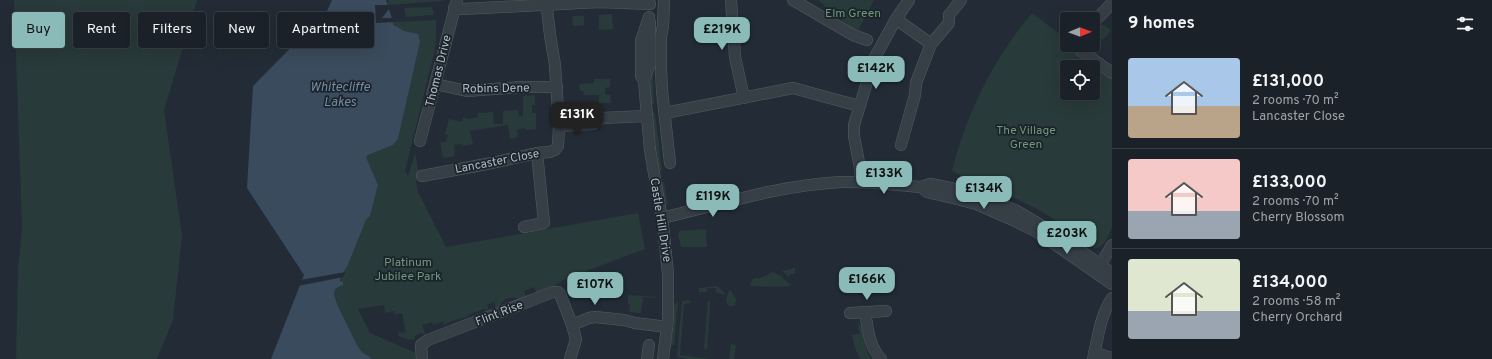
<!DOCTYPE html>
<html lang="en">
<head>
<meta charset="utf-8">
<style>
	:root { --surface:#1a2128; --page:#232930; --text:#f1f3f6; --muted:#9fa3a8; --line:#383e45; --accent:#8bbbb9 }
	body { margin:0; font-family:Overpass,sans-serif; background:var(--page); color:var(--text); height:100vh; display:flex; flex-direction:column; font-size:15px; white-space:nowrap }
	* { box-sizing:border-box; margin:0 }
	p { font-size:13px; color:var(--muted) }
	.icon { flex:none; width:22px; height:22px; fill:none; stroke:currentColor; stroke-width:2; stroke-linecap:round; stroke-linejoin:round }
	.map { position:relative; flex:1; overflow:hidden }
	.sheet { display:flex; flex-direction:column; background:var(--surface); width:380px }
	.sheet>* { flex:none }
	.guide { position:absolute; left:12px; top:12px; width:380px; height:36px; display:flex; gap:8px }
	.needle { width:26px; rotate:89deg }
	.controls { position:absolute; left:1060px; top:12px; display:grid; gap:8px }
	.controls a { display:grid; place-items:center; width:40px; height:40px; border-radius:4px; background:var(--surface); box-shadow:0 4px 16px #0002,0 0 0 1px var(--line); font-size:20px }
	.price { position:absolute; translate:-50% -34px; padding:0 9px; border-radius:8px; background:var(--accent); color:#111; font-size:13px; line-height:26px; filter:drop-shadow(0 1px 2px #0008) }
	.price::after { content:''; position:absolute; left:50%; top:24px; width:12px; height:9px; margin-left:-6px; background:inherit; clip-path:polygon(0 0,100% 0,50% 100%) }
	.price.active { background:#222; color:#fff }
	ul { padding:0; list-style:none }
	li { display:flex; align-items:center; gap:12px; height:100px; padding:0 16px }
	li+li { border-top:1px solid var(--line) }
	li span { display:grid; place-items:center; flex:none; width:112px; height:80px; border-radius:4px; color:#555 }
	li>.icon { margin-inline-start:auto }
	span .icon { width:48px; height:48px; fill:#fffc; stroke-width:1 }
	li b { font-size:17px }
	h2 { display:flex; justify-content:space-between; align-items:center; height:48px; padding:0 16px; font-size:17px }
	.pill { padding:0 14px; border-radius:4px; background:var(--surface); box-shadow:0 4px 16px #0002,0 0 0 1px var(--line); font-size:14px; line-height:36px }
	.pill.active { background:var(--accent); color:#111 }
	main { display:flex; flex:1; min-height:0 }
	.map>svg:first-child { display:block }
</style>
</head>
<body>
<main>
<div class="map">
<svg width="1112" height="359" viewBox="0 0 1112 359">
	<rect width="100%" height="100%" fill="#232c36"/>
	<!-- green -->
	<g fill="#283a39" fill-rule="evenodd">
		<polygon points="14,0 197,0 164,110 182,236 173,320 157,359 16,359 18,269 22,227"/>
		<polygon points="388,0 444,0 441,1 388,5"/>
		<polygon points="818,0 874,0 857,33"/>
		<polygon points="432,7 434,15 406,17 404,8"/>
		<path d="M 1032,13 L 1065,38 L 1067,45 L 1071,47 L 1073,51 L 1112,79 L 1112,228 C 1108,236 1104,249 1094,248 C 1071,231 1049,214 1023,202 C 1000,190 975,183 952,171 C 967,112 993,60 1032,13 ZM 1067,67 L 1093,67 L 1093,93 L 1067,93 Z"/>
		<polygon points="612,14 613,29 599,30 599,15"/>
		<polygon points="572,16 584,16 584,25 573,26"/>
		<path d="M 436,20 L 436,35 L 435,49 L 405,171 L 408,176 L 418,143 L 415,152 L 419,174 L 416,182 L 418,192 L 446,247 L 638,213 L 645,249 L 563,280 L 553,287 L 537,293 L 534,287 L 524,291 L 526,296 L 520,299 C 511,297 504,296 500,306 L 496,307 L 494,302 L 487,305 L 489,311 L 484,309 L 468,315 L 466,318 L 465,317 L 446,323 L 445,326 L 443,321 L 433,325 L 432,322 L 422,325 L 426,335 L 422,333 L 414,336 L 415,339 L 408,340 L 399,336 L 398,333 L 406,332 L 402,313 L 395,315 L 394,311 L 385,313 L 384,305 L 358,309 L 370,333 L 418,354 L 419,359 L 371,359 L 370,357 L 362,352 L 357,345 L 337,304 L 334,294 L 335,289 L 342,286 L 340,278 L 348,265 L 366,220 L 370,216 L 378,185 L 366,157 L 368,155 L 393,145 L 398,139 L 420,42 L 396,27 L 393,22 Z"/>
		<polygon points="1102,24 1111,30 1103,40 1094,33"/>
		<polygon points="653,67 654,104 650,104 649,79"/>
		<polygon points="594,79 610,79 610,87 605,88 606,95 610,95 611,103 599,103 599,95 584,95 583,91 580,91 579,84 594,83"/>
		<polygon points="535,95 535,105 532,105 532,113 536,113 536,129 525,130 525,128 517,130 518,137 510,139 508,125 470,131 473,144 463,146 462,144 454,145 455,156 443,158 440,142 446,142 448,135 445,134 449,119 462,122 463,117 468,119 478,117 478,113 493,112 494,124 503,124 503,111 518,110 519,116 523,116 523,96"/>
		<polygon points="651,112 655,113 662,170 658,173"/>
		<polygon points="659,181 664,182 668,206 663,200"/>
		<polygon points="706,229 707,247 681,247 678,235 679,231"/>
		<polygon points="795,268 795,274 791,274 789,277 782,271"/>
		<polygon points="773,272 783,277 782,278 792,285 783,287 750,286 753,279 757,278 758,279"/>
		<polygon points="717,286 725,293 724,295 716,292 716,288 707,288 706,292 699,292 699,288"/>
		<path d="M 729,291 L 731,291 L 736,299 L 735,306 L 729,306 C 724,301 727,296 729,291 Z"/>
		<polygon points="628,295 657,297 657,298 643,297 641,313 629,312 630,304 628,304"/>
		<polygon points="689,300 691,303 684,304 680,355 710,359 689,359 677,357 682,301"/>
		<polygon points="678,301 674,345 670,345 673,307"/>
		<polygon points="708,301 710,301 710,307 707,349 704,349"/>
		<path d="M 858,322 C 864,327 864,349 871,359 L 860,359 L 855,348 L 852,335 L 860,334 L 858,327 L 859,324 L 858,324 Z"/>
		<polygon points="731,344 736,345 734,359 729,359"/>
	</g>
	<!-- water -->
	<polygon fill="#3a4b5d" points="332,0 386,0 394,25 404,31 418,34 420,42 398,139 393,145 368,155 366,157 378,185 370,216 366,220 348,265 340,278 340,281 343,282 343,285 335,289 334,294 337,304 357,345 362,352 370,357 371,359 271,359 304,275 247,188 253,86 327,11"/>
	<!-- pier -->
	<g fill="#232c36">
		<polygon points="375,5 389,5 391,9 389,9 382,18 393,18 395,22 376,23"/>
		<polygon points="346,272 343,277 298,286 300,280"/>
	</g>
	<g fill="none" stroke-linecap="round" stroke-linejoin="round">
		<!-- minor casing -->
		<g stroke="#545c64" stroke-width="12">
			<g id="minor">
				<polyline points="546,0 550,35 555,65 559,126"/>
				<polyline points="664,0 663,26 661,36 661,69 662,91 670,163"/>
				<polyline points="731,0 735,57 744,98"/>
				<polyline points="793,0 853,35 867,40"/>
				<polyline points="454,8 463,9 599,2 650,4"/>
				<polyline points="649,17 641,41 641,76 644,81 650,150 663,225 668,274 668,319 663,359"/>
				<polyline points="896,19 931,44"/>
				<polyline points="1093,23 1112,3"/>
				<polyline points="1079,45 1080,50 1112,73"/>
				<polyline points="644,80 650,64 650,22"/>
				<polyline points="435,84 467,91 520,87 557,87"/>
				<polyline points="665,113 793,88 859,106"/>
				<polyline points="420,141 457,0"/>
				<polyline points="901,145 915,95 916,83 931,44 949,23 949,15 961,0"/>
				<polyline points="422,176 492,163 537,153 550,152 555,150 558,146 559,126 593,124 602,118 646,116"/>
				<polyline points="861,182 860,168 854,136 854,125 874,59 896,19 909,0"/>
				<polyline points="921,187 927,192 957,199 976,204 1013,220 1037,232 1112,284"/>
				<path d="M 662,218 C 721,204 781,185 841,182 C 868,181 895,185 921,187 L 930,184 L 951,188 L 981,197 L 1015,210 L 1061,237 L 1112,273"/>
				<polyline points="524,227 544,223 537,153"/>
				<polyline points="1097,270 1112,245"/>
				<path d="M 865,312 C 868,329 869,347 881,359"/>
				<polyline points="850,313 886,311"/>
				<polyline points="1094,353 1112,358"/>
				<polyline points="422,359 421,345 428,340 553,292 558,292 560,294 572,325"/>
				<polyline points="570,359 576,339 572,325 589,318 595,317 624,320 635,323 667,327"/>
				<polyline points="647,359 649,345"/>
				<path d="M 1093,359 C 1098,338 1100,316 1112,298"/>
			</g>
		</g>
		<!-- minor -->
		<use href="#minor" stroke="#363e46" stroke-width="11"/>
	</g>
	<g text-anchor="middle" stroke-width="3.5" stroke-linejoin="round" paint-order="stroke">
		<!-- park labels -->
		<g font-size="12" fill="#729679" stroke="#1b232b">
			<text x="853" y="17">Elm Green</text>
			<text x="1026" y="134">The Village<tspan x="1026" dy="14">Green</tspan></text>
			<text x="408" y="266">Platinum<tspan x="408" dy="14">Jubilee Park</tspan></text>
		</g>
		<!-- street labels -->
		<g font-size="12" fill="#b1b9c3" stroke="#1b232b">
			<text transform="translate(438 71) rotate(-76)" y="4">Thomas Drive</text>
			<text transform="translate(496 88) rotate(-1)" y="4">Robins Dene</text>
			<text transform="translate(497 161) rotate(-11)" y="4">Lancaster Close</text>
			<text transform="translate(661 220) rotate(81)" y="4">Castle Hill Drive</text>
			<text transform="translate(499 313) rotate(-21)" y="4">Flint Rise</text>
		</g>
		<!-- water labels -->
		<g font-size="13" font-style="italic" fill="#748ba3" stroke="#1b232b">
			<text x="340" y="91">Whitecliffe<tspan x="340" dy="15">Lakes</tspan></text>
		</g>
	</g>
</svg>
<div class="controls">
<a><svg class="needle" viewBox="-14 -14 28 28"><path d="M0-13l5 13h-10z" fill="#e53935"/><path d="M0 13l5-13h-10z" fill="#9fa3a8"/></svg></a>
<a><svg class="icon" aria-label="locate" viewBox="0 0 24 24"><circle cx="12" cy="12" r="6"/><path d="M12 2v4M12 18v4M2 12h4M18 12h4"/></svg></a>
</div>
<b class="price" style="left:722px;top:51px">£219K</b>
<b class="price" style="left:876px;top:90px">£142K</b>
<b class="price active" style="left:577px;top:136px">£131K</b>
<b class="price" style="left:884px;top:195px">£133K</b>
<b class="price" style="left:984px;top:210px">£134K</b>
<b class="price" style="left:713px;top:218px">£119K</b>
<b class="price" style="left:1067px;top:255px">£203K</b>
<b class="price" style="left:867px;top:301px">£166K</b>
<b class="price" style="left:595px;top:306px">£107K</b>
<div class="guide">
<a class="pill active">Buy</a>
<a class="pill">Rent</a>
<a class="pill">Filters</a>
<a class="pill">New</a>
<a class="pill">Apartment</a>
</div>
</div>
<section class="sheet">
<h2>9 homes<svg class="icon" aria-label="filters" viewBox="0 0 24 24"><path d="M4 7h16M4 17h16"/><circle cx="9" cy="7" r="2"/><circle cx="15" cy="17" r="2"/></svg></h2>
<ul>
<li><span style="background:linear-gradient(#a9c7e8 60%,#b9a48a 0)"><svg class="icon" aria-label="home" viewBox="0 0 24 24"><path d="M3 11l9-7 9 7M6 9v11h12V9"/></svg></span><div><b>£131,000</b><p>2 rooms · 70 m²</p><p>Lancaster Close</p></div></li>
<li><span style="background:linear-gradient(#f6c9c9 65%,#9aa5b1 0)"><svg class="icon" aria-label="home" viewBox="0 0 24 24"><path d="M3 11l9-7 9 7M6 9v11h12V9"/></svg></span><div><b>£133,000</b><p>2 rooms · 70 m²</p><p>Cherry Blossom</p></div></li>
<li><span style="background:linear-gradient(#dfe7d0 65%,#9aa5b1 0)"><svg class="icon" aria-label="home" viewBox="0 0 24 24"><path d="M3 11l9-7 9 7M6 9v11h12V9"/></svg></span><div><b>£134,000</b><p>2 rooms · 58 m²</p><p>Cherry Orchard</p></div></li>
</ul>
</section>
</main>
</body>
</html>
